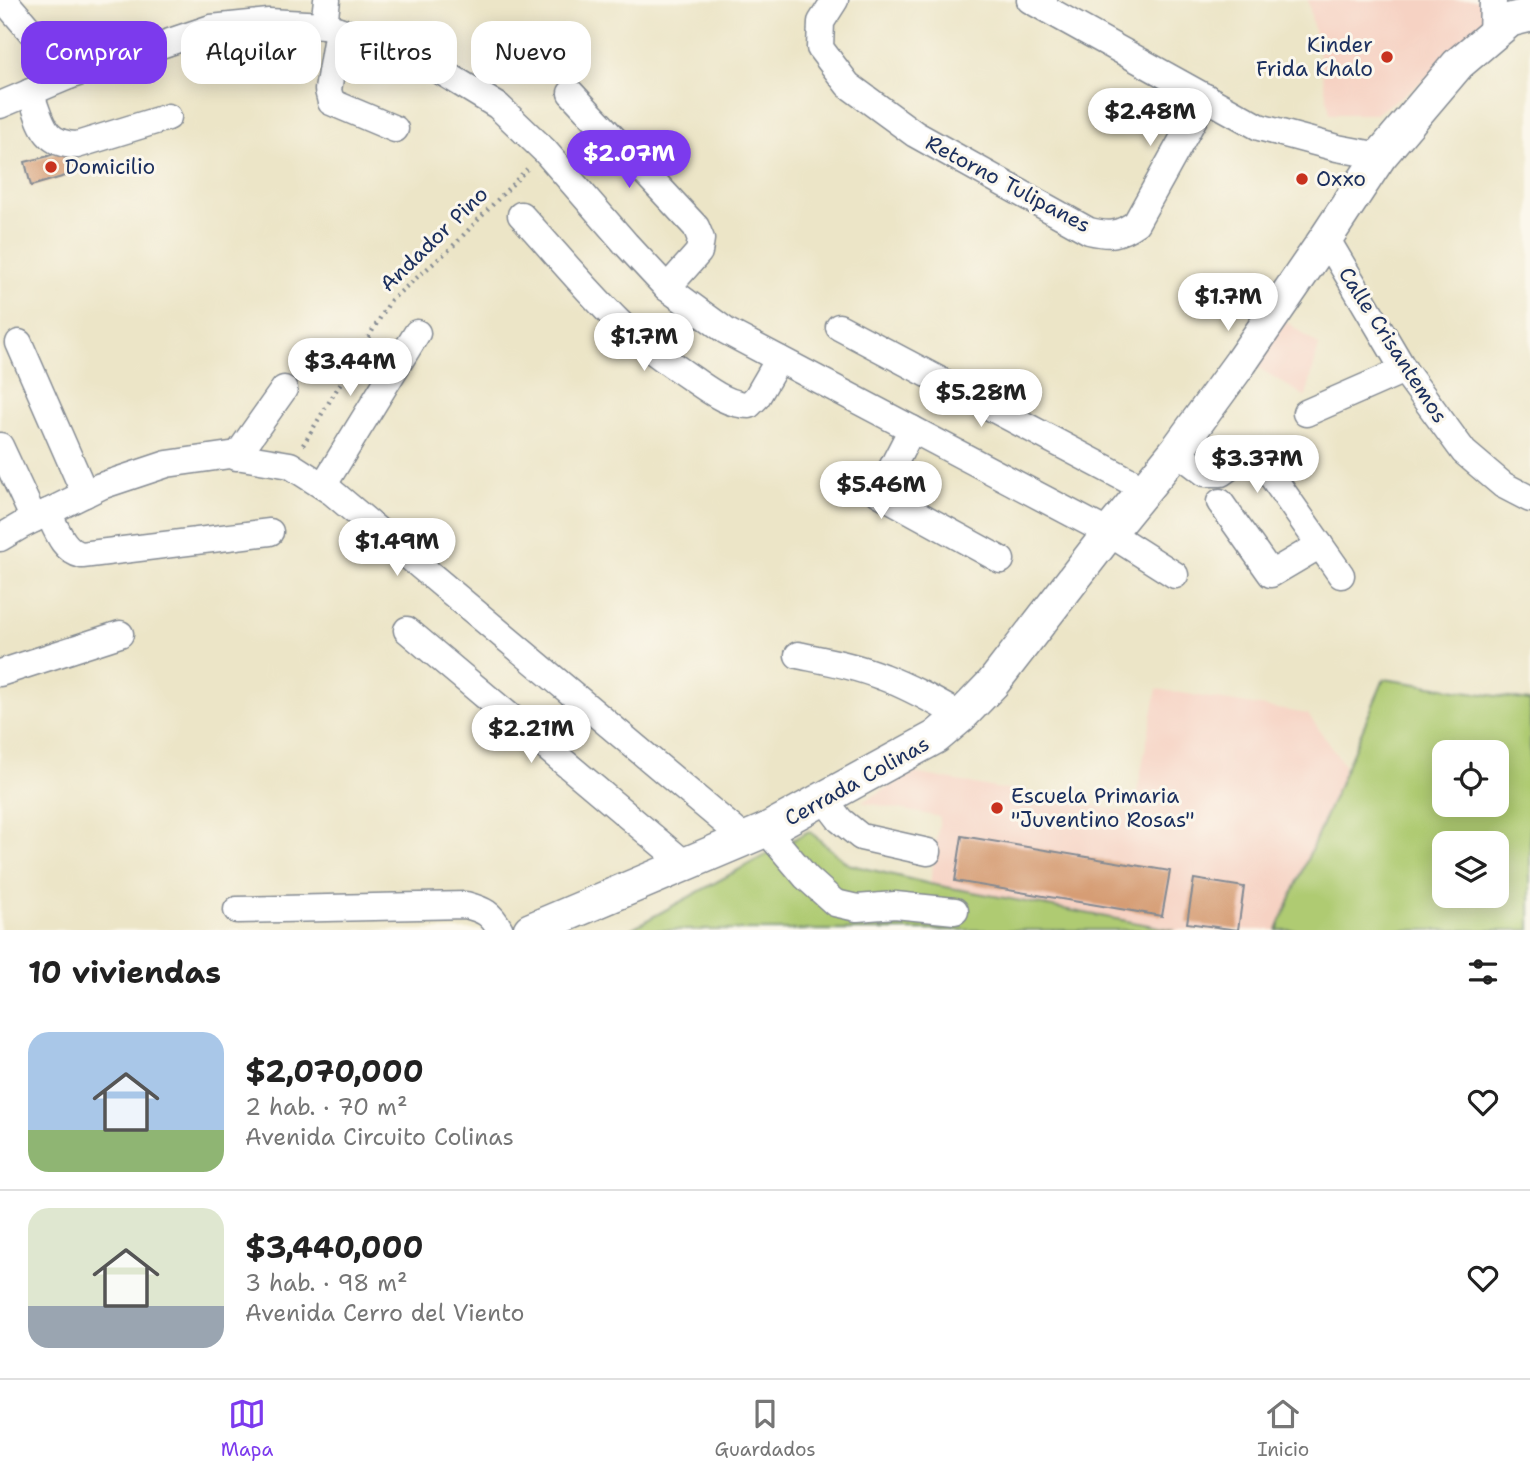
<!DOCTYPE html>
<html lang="es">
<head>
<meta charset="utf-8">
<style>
	:root { --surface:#fff; --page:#f2f2f2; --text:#222; --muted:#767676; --line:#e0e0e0; --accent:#7c3aed }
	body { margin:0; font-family:"Shantell Sans",sans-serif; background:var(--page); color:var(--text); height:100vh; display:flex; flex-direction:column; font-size:26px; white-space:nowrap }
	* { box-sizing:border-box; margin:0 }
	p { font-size:23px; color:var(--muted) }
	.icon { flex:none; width:38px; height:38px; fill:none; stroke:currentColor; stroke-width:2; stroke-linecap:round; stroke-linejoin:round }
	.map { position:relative; height:930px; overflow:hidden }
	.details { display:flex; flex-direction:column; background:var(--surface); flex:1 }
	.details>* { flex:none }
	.guide { position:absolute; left:21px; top:21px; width:700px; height:63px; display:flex; gap:14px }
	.buttons { position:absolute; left:1432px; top:740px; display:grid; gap:14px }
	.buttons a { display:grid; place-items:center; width:77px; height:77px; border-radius:14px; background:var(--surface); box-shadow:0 4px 18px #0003; font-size:35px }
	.price { position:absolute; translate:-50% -60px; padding:0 16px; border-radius:24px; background:#fff; color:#222; font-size:23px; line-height:46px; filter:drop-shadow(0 2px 4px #0008) }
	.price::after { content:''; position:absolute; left:50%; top:42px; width:21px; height:16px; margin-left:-10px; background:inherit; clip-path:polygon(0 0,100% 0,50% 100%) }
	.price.current { background:var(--accent); color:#fff }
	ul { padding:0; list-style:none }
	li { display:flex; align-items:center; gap:21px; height:175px; padding:0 28px }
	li+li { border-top:2px solid var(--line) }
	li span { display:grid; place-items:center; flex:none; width:196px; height:140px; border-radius:21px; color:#555 }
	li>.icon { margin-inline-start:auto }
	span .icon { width:84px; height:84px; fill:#fffc; stroke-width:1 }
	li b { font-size:30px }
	h2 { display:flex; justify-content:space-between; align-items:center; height:84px; padding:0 28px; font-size:30px }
	.chip { padding:0 24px; border-radius:21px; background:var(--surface); box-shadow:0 4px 18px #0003; font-size:24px; line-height:63px }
	.chip.current { background:var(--accent); color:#fff }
	.menu { display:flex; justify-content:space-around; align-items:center; height:98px; border-top:2px solid var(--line); background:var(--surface); font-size:19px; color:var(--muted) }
	.menu a { display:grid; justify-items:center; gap:4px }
	.menu .current { color:var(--accent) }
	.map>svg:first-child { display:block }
</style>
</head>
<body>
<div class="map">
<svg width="1530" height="930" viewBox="0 0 1530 930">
	<rect width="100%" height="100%" fill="#fbf7ec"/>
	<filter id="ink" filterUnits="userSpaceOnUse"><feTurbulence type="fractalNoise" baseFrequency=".0143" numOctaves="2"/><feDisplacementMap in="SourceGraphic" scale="14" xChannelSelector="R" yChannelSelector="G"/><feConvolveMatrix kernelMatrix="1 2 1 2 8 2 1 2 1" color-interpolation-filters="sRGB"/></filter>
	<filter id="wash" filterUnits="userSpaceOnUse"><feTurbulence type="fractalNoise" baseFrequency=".00686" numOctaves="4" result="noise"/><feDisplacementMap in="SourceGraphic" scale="28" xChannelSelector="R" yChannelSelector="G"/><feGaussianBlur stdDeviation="1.57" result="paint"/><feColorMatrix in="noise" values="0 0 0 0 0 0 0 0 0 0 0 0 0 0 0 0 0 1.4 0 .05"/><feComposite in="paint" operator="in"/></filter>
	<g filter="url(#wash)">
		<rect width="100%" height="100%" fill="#ece5c7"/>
		<!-- built -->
		<g fill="#f6d2c3">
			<polygon points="1308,0 1481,0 1489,30 1420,83 1376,114 1330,114"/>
			<polygon points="1286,321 1319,346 1306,397 1252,364"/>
			<polygon points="1157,689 1308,714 1344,765 1343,774 1277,930 1175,930 930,884 940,817 862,802 914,773 1133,813"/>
		</g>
		<!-- green -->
		<g fill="#afcb72" stroke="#657d68" stroke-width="2" fill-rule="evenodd">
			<path d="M 1384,679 L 1530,701 L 1530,930 L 1277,930 ZM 1444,752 L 1496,752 L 1496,805 L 1444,805 ZM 1444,844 L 1496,844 L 1496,896 L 1444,896 Z"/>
			<polygon points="809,831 848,864 930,884 1175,930 629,930"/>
		</g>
		<g id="blocks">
			<!-- building -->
			<g fill="#d69d74">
				<polygon points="68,149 79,172 31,186 25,162 45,157"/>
				<polygon points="962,836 1170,871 1162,916 955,881"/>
				<polygon points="1194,879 1244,887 1238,930 1187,923"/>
			</g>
		</g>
	</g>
	<g filter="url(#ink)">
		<use href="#blocks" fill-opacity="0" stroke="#848a92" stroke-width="2"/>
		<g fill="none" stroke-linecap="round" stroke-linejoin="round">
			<!-- minor casing -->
			<g stroke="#848a92" stroke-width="29">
				<g id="minor">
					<polyline points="4,0 69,76"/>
					<path d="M 835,0 L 821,22 L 820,48 L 848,85 L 915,134 L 1089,231 C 1110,236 1119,235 1136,223 L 1206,97"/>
					<polyline points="1030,0 1259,127 1337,148 1380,156"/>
					<polyline points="324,25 327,0"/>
					<polyline points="338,30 328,90 331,102 395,129"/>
					<polyline points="1492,36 1493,0"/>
					<path d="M 30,92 C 41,120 42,145 77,145 L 168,117"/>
					<polyline points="571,93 696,227 701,239 699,252 667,288"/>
					<polyline points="0,105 69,76 211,28 269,22 324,25 375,42 434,67 498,106 545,151 626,244 667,288 726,331 1109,533 1175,575"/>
					<path d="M 521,215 C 556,253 589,294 627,330 C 647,348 669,363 691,378 C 709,390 727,405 749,405 L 757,397 L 779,359"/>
					<polyline points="1326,238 1404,370 1464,452 1503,485 1530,499"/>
					<polyline points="839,327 1145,489"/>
					<polyline points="19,343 85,494"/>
					<polyline points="1306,413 1404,370"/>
					<polyline points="912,429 879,493 1001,560"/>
					<polyline points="0,446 34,519"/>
					<polyline points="1176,451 1205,473 1221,473 1241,459 1257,455 1341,575"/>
					<polyline points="236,457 284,389"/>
					<polyline points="323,486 417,333"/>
					<polyline points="1220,502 1271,574 1320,545"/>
					<path d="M 48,512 C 56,528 63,551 82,555 L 270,532"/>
					<polyline points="0,538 22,525 101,486 167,464 230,455 290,465 332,492 745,839"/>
					<polyline points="407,630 685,864"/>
					<path d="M 798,655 C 827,661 856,666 883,677 C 910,687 936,702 961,716"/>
					<polyline points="0,673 120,634"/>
					<polyline points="824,799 840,820 861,837 928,852"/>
					<polyline points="766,830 806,877 835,903 857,908 895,905 955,911"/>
					<path d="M 237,910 L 466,905 C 484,910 491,913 500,930"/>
				</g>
			</g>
			<!-- major casing -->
			<g stroke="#848a92" stroke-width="36">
				<polyline id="major" points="530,930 766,830 936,737 961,716 993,683 1109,533 1176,451 1241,362 1326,238 1380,156 1458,64 1510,20 1530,15"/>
			</g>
			<!-- path -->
			<polyline stroke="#848a92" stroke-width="4.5" stroke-dasharray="2 5" stroke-linecap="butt" points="303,445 391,300 450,249 527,169"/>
			<!-- minor -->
			<use href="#minor" stroke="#fff" stroke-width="26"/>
			<!-- major -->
			<use href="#major" stroke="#fff" stroke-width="33"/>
		</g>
	</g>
	<!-- markers -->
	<g fill="#c8321e" stroke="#fbf7ec" stroke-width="2.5">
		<circle cx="1387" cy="57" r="7"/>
		<circle cx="51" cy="167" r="7"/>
		<circle cx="1302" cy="179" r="7"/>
		<circle cx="997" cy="808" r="7"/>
	</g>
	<g text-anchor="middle" stroke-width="6" stroke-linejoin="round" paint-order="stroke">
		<!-- poi labels -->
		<g font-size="21" fill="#1b2f5e" stroke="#fbf7ec" text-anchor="start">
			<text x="1373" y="52" text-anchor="end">Kinder<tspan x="1373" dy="24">Frida Khalo</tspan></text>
			<text x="65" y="174">Domicilio</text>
			<text x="1316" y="186">Oxxo</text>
			<text x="1011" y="803">Escuela Primaria<tspan x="1011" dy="24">"Juventino Rosas"</tspan></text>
		</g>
		<!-- street labels -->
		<g font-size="21" fill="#1b2f5e" stroke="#fbf7ec">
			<text transform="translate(1008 184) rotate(28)" y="7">Retorno Tulipanes</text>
			<text transform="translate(434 239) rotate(-44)" y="7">Andador Pino</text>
			<text transform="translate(1393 345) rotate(57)" y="7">Calle Crisantemos</text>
			<text transform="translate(857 781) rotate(-29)" y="7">Cerrada Colinas</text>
		</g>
	</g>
</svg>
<div class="buttons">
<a><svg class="icon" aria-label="locate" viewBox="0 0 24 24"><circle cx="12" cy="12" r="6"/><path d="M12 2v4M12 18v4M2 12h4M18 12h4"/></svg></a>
<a><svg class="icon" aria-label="layers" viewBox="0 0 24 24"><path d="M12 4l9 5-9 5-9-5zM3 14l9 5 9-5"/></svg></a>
</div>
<b class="price" style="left:1150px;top:148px">$2.48M</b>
<b class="price current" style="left:629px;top:190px">$2.07M</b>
<b class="price" style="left:1228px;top:333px">$1.7M</b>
<b class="price" style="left:644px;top:373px">$1.7M</b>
<b class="price" style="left:350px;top:398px">$3.44M</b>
<b class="price" style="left:981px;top:429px">$5.28M</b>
<b class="price" style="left:1257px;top:495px">$3.37M</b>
<b class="price" style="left:881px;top:521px">$5.46M</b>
<b class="price" style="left:397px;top:578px">$1.49M</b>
<b class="price" style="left:531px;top:765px">$2.21M</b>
<div class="guide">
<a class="chip current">Comprar</a>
<a class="chip">Alquilar</a>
<a class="chip">Filtros</a>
<a class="chip">Nuevo</a>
</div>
</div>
<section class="details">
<h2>10 viviendas<svg class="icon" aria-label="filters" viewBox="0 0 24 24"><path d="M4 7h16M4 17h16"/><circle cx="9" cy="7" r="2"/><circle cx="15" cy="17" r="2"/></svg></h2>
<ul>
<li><span style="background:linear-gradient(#a9c7e8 70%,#8fb573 0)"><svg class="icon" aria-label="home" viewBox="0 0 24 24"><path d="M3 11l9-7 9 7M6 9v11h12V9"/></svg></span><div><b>$2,070,000</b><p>2 hab. · 70 m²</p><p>Avenida Circuito Colinas</p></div><svg class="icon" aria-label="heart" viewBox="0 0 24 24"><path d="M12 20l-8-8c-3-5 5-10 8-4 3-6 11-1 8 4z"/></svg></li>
<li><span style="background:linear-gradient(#dfe7d0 70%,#9aa5b1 0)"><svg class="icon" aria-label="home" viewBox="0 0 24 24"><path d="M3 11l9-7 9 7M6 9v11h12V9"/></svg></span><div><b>$3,440,000</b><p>3 hab. · 98 m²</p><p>Avenida Cerro del Viento</p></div><svg class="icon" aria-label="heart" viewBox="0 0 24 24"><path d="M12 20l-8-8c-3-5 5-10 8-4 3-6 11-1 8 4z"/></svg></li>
</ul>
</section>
<nav class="menu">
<a class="current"><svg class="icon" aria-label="map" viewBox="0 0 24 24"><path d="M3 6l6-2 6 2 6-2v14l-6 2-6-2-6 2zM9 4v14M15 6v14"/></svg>Mapa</a>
<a><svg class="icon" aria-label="saved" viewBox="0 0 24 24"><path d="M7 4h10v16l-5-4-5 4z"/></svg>Guardados</a>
<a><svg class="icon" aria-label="home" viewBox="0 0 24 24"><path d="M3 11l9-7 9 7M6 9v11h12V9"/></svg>Inicio</a>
</nav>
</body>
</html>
